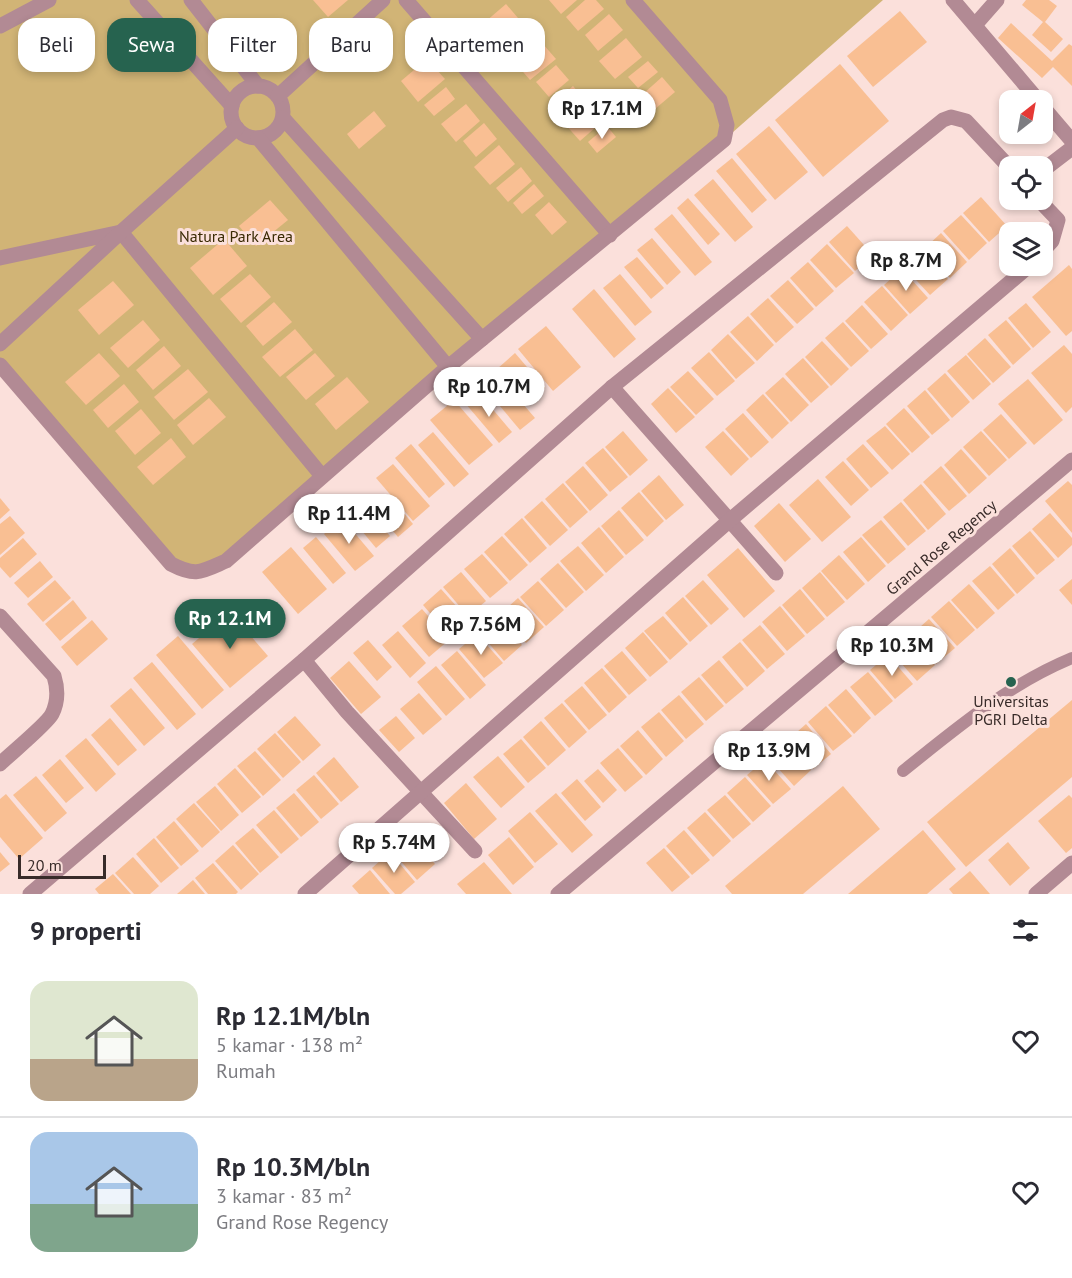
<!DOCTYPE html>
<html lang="id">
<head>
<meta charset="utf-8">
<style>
	:root { --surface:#fff; --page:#f7f7f7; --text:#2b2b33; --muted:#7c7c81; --line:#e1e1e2; --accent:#26634f }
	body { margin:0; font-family:"PT Sans",sans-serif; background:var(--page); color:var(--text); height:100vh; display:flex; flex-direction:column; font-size:22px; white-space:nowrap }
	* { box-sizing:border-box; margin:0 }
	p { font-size:20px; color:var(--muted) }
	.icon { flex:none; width:33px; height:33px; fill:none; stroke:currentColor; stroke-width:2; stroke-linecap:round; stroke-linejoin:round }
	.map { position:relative; height:894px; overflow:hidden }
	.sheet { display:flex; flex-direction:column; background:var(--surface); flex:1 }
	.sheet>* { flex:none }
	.top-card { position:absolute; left:18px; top:18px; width:600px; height:54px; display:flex; gap:12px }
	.needle { width:39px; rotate:31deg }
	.controls { position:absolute; left:999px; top:90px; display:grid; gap:12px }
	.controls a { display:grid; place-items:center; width:54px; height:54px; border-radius:12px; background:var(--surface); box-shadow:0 3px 9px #0003; font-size:30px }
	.scale { position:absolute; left:18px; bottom:15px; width:88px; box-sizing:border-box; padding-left:6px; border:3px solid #382b29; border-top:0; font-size:16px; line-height:21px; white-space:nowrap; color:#382b29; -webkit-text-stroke:4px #fbe0db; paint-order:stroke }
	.price { position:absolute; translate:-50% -51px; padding:0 14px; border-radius:21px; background:#fff; color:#222; font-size:20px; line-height:39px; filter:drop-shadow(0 2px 3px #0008) }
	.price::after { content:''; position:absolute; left:50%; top:36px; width:18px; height:14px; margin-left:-9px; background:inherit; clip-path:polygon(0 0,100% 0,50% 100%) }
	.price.active { background:var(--accent); color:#fff }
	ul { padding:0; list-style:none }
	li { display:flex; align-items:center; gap:18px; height:150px; padding:0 30px }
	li+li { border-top:2px solid var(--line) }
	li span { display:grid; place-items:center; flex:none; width:168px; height:120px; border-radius:18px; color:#555 }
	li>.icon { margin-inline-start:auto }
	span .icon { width:72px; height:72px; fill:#fffc; stroke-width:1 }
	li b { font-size:26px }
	h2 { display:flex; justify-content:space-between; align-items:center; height:72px; padding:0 30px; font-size:26px }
	.pill { padding:0 21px; border-radius:18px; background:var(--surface); box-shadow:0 3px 9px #0003; font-size:21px; line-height:54px }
	.pill.active { background:var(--accent); color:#fff }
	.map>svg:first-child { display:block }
</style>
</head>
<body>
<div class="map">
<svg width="1072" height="894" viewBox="0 0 1072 894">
	<rect width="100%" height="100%" fill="#fbe0db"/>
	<!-- green -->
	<polygon fill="#d1b476" points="0,0 883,0 724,140 226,561 187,573 0,365"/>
	<!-- building -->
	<g fill="#f9bf93">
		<polygon points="313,0 348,0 328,17"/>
		<polygon points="549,0 577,0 561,14"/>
		<polygon points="585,0 596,0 604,9 578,31 566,17"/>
		<polygon points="1026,0 1049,0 1057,6 1045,22 1063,39 1051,52 1032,35 1043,22 1022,5"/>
		<polygon points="506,4 518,18 497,36 485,22"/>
		<polygon points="900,11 927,42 873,87 847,56"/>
		<polygon points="609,14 623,30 598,51 585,35"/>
		<polygon points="524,23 536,37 512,58 500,43"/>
		<polygon points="1011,23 1052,61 1069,44 1072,46 1072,86 1053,67 1042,78 998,38"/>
		<polygon points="626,38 642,57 615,79 599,61"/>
		<polygon points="543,44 556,59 530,80 518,66"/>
		<polygon points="427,59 445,79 418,102 401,81"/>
		<polygon points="648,61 658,72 638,88 628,77"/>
		<polygon points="840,64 889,121 823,177 775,120"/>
		<polygon points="556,65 569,80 549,97 536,82"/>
		<polygon points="662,77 675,92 655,109 643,94"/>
		<polygon points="573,86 585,100 564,118 552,105"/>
		<polygon points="446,87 455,99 434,116 424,105"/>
		<polygon points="589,103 604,120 580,141 564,123"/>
		<polygon points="466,104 480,121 456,142 441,124"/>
		<polygon points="374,111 386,126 359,149 347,134"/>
		<polygon points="484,123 497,139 476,157 463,141"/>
		<polygon points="607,126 616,137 597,153 588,142"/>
		<polygon points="769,126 808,172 775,200 736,154"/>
		<polygon points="499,145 515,164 490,185 474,167"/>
		<polygon points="732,158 767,200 752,213 716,171"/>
		<polygon points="521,167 532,181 508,202 496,188"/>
		<polygon points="713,179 753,227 735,242 694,195"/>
		<polygon points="534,184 544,196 522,214 513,203"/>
		<polygon points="981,197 1007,226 989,242 963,213"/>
		<polygon points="688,198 720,234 708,245 677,208"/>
		<polygon points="270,200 288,220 256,246 239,226"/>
		<polygon points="549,202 567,222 552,235 535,215"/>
		<polygon points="672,214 712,262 695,276 654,229"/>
		<polygon points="961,215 987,243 969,260 943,231"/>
		<polygon points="847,226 873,255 855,271 829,242"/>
		<polygon points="941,233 967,262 950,278 924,249"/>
		<polygon points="652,238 681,272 667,285 637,250"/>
		<polygon points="224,239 247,266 213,295 190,268"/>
		<polygon points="827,244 854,273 836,288 810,260"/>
		<polygon points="922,250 948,279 930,295 904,267"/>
		<polygon points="637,257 664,288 651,299 624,267"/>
		<polygon points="808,262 834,291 816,307 790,278"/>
		<polygon points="1069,265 1072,269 1072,331 1066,336 1032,297"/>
		<polygon points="902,269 928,298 910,314 884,285"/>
		<polygon points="250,274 271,297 241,323 220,299"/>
		<polygon points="620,274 652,312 635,326 603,288"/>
		<polygon points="788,280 814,309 797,324 770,296"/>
		<polygon points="113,281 134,305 99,335 78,310"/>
		<polygon points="882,286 908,315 891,331 864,302"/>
		<polygon points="594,289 636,339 614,358 572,309"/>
		<polygon points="768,298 794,327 776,343 750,314"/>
		<polygon points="274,302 292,322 263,346 246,326"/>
		<polygon points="1026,303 1051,332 1033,348 1008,318"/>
		<polygon points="862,305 888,334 871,349 845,321"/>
		<polygon points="748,316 774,345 757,361 730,332"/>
		<polygon points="143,320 160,340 128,368 110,348"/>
		<polygon points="1006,320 1031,349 1013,365 988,335"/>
		<polygon points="843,322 869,351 851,367 825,338"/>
		<polygon points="546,326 581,367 553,391 518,349"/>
		<polygon points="295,329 313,350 280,377 262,357"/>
		<polygon points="728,334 755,363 736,379 711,350"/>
		<polygon points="985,338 1011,367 993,383 967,354"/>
		<polygon points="822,341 849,369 831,386 805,357"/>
		<polygon points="1064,345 1072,354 1072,407 1066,413 1031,373"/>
		<polygon points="164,346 181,366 153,390 136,370"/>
		<polygon points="709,352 735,381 717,396 691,368"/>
		<polygon points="99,353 120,376 86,405 65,382"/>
		<polygon points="315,353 335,376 306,400 286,377"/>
		<polygon points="515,353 545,388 526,403 497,369"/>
		<polygon points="966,355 991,384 973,400 947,371"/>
		<polygon points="803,358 829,387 811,403 785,374"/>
		<polygon points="492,368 535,418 520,430 478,380"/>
		<polygon points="188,369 208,392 174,420 154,397"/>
		<polygon points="688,371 714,399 696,415 670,387"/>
		<polygon points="945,373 970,402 952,418 927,389"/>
		<polygon points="347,377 369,402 336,430 315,404"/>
		<polygon points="783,377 809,405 791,422 765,393"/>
		<polygon points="1028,379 1063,420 1034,445 998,404"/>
		<polygon points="124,384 139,402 108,428 93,410"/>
		<polygon points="668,388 695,417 676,433 651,404"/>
		<polygon points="925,390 950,420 932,435 907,406"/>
		<polygon points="479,393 512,432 499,443 465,403"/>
		<polygon points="763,394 789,423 772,439 746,410"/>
		<polygon points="209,398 226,417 193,445 177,425"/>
		<polygon points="454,400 493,445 469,465 430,420"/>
		<polygon points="904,408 930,437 912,453 886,424"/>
		<polygon points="141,409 161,433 135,455 115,431"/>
		<polygon points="743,413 769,442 751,458 725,429"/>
		<polygon points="1001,414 1027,443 1009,459 983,430"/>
		<polygon points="885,426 910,454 892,470 866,441"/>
		<polygon points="623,431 648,460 630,476 605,447"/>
		<polygon points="723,431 749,459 731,476 705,447"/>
		<polygon points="981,431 1007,460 989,476 963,447"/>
		<polygon points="433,432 469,474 454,487 418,445"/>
		<polygon points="171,438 186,457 153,485 137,467"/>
		<polygon points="411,444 445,484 429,498 395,458"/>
		<polygon points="863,444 889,473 871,488 846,459"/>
		<polygon points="603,448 628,477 610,492 585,463"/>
		<polygon points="961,449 987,478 969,494 944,465"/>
		<polygon points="843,461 869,490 851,506 825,477"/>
		<polygon points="393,464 430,506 413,521 376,478"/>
		<polygon points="583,466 608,495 590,511 565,482"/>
		<polygon points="941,466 967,496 949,511 923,482"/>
		<polygon points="659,475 684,505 666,520 641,491"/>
		<polygon points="818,479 851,517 822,542 789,505"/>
		<polygon points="1068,481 1072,485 1072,533 1045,501"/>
		<polygon points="563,483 588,512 570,528 545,499"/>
		<polygon points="921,484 946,514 928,530 903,500"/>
		<polygon points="639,492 664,521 647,537 621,508"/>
		<polygon points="388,494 413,524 398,537 373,507"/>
		<polygon points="0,498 10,510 0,519"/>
		<polygon points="542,501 568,530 550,546 524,517"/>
		<polygon points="901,502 926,531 908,546 883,517"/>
		<polygon points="779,503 811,539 785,562 754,526"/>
		<polygon points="366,507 390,536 376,548 352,519"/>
		<polygon points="619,510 644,540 626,555 601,526"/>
		<polygon points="1050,513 1072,538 1072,545 1058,558 1032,529"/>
		<polygon points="10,516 25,533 0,555 0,524"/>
		<polygon points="342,518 374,556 355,571 324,534"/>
		<polygon points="522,518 547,548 530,563 504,534"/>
		<polygon points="881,520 906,549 888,564 862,535"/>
		<polygon points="599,527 624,557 606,573 581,543"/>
		<polygon points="1030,531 1055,560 1037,575 1012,546"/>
		<polygon points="502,536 528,565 510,581 484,552"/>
		<polygon points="316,537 346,573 333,584 303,548"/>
		<polygon points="861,537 886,566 868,582 843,552"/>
		<polygon points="23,538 37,554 10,578 0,567 0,558"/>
		<polygon points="578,546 604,575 586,591 560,561"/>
		<polygon points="291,547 327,589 298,614 262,572"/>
		<polygon points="738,548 775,591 744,618 707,575"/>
		<polygon points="1010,548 1035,578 1017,594 992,564"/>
		<polygon points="482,554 508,583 490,598 464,569"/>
		<polygon points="839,555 865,584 847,600 821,571"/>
		<polygon points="40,561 53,577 28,598 14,583"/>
		<polygon points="558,563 584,592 566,608 540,579"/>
		<polygon points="990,566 1015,595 998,610 972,581"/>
		<polygon points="461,572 486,601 468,616 443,587"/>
		<polygon points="820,572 845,602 827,617 802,588"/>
		<polygon points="1072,579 1072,605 1059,590"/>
		<polygon points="55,580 71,598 43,622 27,604"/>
		<polygon points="703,580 729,609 711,625 685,596"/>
		<polygon points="538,581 564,610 546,626 520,597"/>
		<polygon points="969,584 995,613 977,629 951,600"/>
		<polygon points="441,589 467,618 448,634 423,605"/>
		<polygon points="800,589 825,619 807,634 782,605"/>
		<polygon points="683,597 708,626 690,642 665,613"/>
		<polygon points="518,598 544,627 526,643 500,614"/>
		<polygon points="73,600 87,618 60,641 45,624"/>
		<polygon points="949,601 975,630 957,646 931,617"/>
		<polygon points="780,606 805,636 787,651 762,622"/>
		<polygon points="422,609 449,640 429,657 402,626"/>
		<polygon points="230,612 268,656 230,688 192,644"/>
		<polygon points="663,616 688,644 670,660 644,631"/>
		<polygon points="497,617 522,645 504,661 479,632"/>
		<polygon points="929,619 955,648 936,664 911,635"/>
		<polygon points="92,620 108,639 77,666 61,647"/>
		<polygon points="760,625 785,654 767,669 742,640"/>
		<polygon points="398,631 426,663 410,678 382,645"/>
		<polygon points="643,632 668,662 650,677 625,648"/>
		<polygon points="477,634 503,663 484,678 459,649"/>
		<polygon points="178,636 224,690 202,709 156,655"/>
		<polygon points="909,636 935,665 917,681 891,652"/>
		<polygon points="368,640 392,667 377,681 353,653"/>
		<polygon points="740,642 765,671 747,687 722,657"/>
		<polygon points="457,651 486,685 470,699 441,665"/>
		<polygon points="622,651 647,680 629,695 604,666"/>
		<polygon points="888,655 913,684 895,699 870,670"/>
		<polygon points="719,660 744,689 726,704 701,675"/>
		<polygon points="349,661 381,697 361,714 330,678"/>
		<polygon points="152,662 196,714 177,730 133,678"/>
		<polygon points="436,666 465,699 446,716 417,682"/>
		<polygon points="602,668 627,697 609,713 584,683"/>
		<polygon points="868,672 893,701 875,716 850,687"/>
		<polygon points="699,677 724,706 706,721 681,692"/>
		<polygon points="582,686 607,715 589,730 564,701"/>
		<polygon points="131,688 165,728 144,746 110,706"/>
		<polygon points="846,689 871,718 854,734 828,705"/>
		<polygon points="419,693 442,719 423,735 400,709"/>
		<polygon points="679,695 704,724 686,739 661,710"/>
		<polygon points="1072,700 1072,777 966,867 927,822"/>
		<polygon points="562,703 587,732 569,748 544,718"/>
		<polygon points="826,706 852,736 833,751 808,722"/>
		<polygon points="659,712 684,741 666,757 641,727"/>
		<polygon points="295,716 321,745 303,761 277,732"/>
		<polygon points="396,716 415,738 399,752 379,730"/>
		<polygon points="110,718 137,750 118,766 91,735"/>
		<polygon points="541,721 566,750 548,766 523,737"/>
		<polygon points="806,724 831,754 813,769 788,740"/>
		<polygon points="638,730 663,759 646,775 620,746"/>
		<polygon points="275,733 301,762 283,778 257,749"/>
		<polygon points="86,738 116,774 96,792 65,756"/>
		<polygon points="521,739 546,768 528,783 503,754"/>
		<polygon points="786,741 811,770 794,786 768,757"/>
		<polygon points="618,748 643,777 625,792 600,763"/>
		<polygon points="255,751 281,780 263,796 237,766"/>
		<polygon points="498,756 525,787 501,808 473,777"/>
		<polygon points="334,757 359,787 341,802 316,773"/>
		<polygon points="60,759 84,788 66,803 42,775"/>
		<polygon points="765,760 791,789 773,804 747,775"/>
		<polygon points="235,768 261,797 242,813 217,784"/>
		<polygon points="598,769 617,790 603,803 584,781"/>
		<polygon points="314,775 339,804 321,819 296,790"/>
		<polygon points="36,776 67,813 45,832 13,795"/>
		<polygon points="745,777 771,806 753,822 727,793"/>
		<polygon points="577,779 601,807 585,821 561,793"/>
		<polygon points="466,783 497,819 474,839 444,803"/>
		<polygon points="215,786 239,815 221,831 196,802"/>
		<polygon points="843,786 880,829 803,894 732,894 725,886"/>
		<polygon points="294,793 319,822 301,837 276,808"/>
		<polygon points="556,793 593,835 572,853 535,811"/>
		<polygon points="6,794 43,838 19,859 0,837 0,799"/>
		<polygon points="725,795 751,824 733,839 707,810"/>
		<polygon points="1069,795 1072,798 1072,848 1066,853 1038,821"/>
		<polygon points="194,803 220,832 202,848 176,819"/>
		<polygon points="274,810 299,839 281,854 256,825"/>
		<polygon points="530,812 558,844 535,863 508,831"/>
		<polygon points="705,812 731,841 713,857 687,828"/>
		<polygon points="174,821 199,851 181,866 156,837"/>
		<polygon points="253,828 279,857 260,873 235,843"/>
		<polygon points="684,830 710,860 692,875 666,846"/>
		<polygon points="923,830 956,869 927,894 848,894"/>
		<polygon points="410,835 435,864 417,880 392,851"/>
		<polygon points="509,837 534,867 513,885 488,855"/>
		<polygon points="154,838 179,868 161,883 136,854"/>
		<polygon points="1008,842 1030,868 1010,886 988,860"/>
		<polygon points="233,845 259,874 241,890 215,861"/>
		<polygon points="664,848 690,877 672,892 646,863"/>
		<polygon points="0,852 10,864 0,872"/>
		<polygon points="390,852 415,882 401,894 395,894 372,868"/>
		<polygon points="133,857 159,886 150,894 134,894 115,873"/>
		<polygon points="484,862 512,894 466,894 457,884"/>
		<polygon points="213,863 238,892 236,894 208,894 195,878"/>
		<polygon points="370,870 390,894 359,894 352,886"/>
		<polygon points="970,871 990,894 953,894 949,889"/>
		<polygon points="113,874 131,894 99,894 95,889"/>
		<polygon points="193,880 205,894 177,894"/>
	</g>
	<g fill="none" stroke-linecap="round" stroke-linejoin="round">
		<!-- service -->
		<path stroke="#b28a94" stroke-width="12" d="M 903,771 C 957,728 1007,685 1072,658"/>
		<!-- minor -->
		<g stroke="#b28a94" stroke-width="15">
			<polyline points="137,0 232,106"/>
			<polyline points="191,0 258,86"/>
			<polyline points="406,0 610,235"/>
			<polyline points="953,0 1038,100"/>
			<polyline points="975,25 997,0"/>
			<polyline points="0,26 49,0"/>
			<circle cx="257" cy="112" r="26"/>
			<polyline points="278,96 383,0"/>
			<polyline points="1042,106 1072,141"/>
			<polyline points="283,118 482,339"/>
			<polyline points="258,138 448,367"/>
			<polyline points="1042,171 1072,148"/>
			<polyline points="1039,200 1058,220 1052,241 1042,252"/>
			<polyline points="0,258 121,232 322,476"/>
			<polyline points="0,344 121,232 237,128"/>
			<path d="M 0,365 L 171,564 C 196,577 201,572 226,561 L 448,367 L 724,140 L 727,125 L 720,100 L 633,0"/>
			<polyline points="612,387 776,573"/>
			<path d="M 0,616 L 54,676 C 58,689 58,702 52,714 C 47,724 10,754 0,764"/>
			<polyline points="304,660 347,712 475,851"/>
			<polyline points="30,894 304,660 612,387 943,120 951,117 966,121 1010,168"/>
			<polyline points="305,894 730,520 1029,266"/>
			<polyline points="558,894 1072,460"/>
			<polyline points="1036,894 1072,863"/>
		</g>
	</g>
	<!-- markers -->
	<circle fill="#26634f" stroke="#fbe0db" stroke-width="2" cx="1011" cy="682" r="6"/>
	<g text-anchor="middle" stroke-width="6" stroke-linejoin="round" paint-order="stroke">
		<!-- park labels -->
		<g font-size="16" fill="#392a04" stroke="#fbe0db">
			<text x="236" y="242">Natura Park Area</text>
		</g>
		<!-- street labels -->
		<g font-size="16" fill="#382b29" stroke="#fbe0db">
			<text transform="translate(941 547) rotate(-40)" y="6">Grand Rose Regency</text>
		</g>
		<!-- poi labels -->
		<g font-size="16" fill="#382b29" stroke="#fbe0db">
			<text x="1011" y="707">Universitas<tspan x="1011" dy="18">PGRI Delta</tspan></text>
		</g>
	</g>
</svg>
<div class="controls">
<a><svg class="needle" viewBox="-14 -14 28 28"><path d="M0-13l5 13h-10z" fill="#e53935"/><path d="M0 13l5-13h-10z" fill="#7c7c81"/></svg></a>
<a><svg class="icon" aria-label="locate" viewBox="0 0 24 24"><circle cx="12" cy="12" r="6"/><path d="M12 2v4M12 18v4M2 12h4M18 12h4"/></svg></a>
<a><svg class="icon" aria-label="layers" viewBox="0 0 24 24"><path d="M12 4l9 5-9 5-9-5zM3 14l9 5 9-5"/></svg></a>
</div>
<div class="scale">20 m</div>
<b class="price" style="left:602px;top:140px">Rp 17.1M</b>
<b class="price" style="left:906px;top:292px">Rp 8.7M</b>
<b class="price" style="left:489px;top:418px">Rp 10.7M</b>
<b class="price" style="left:349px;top:545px">Rp 11.4M</b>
<b class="price active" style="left:230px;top:650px">Rp 12.1M</b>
<b class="price" style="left:481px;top:656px">Rp 7.56M</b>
<b class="price" style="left:892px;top:677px">Rp 10.3M</b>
<b class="price" style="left:769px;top:782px">Rp 13.9M</b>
<b class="price" style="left:394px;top:874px">Rp 5.74M</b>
<div class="top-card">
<a class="pill">Beli</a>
<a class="pill active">Sewa</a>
<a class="pill">Filter</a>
<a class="pill">Baru</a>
<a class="pill">Apartemen</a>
</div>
</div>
<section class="sheet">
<h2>9 properti<svg class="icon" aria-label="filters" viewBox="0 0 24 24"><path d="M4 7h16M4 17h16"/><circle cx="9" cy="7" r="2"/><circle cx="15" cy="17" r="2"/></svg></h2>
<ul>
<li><span style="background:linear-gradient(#dfe7d0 65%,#b9a48a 0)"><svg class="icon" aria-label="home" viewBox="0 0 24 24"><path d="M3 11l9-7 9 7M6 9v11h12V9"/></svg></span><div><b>Rp 12.1M/bln</b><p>5 kamar · 138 m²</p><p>Rumah</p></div><svg class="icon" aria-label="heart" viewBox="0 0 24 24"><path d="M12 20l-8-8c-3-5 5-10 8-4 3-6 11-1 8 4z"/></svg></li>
<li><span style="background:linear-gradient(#a9c7e8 60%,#7fa58c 0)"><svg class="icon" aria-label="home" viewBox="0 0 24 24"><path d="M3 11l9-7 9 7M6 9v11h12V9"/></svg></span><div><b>Rp 10.3M/bln</b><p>3 kamar · 83 m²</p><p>Grand Rose Regency</p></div><svg class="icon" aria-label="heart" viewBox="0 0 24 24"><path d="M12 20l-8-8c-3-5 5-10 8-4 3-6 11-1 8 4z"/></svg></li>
</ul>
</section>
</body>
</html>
